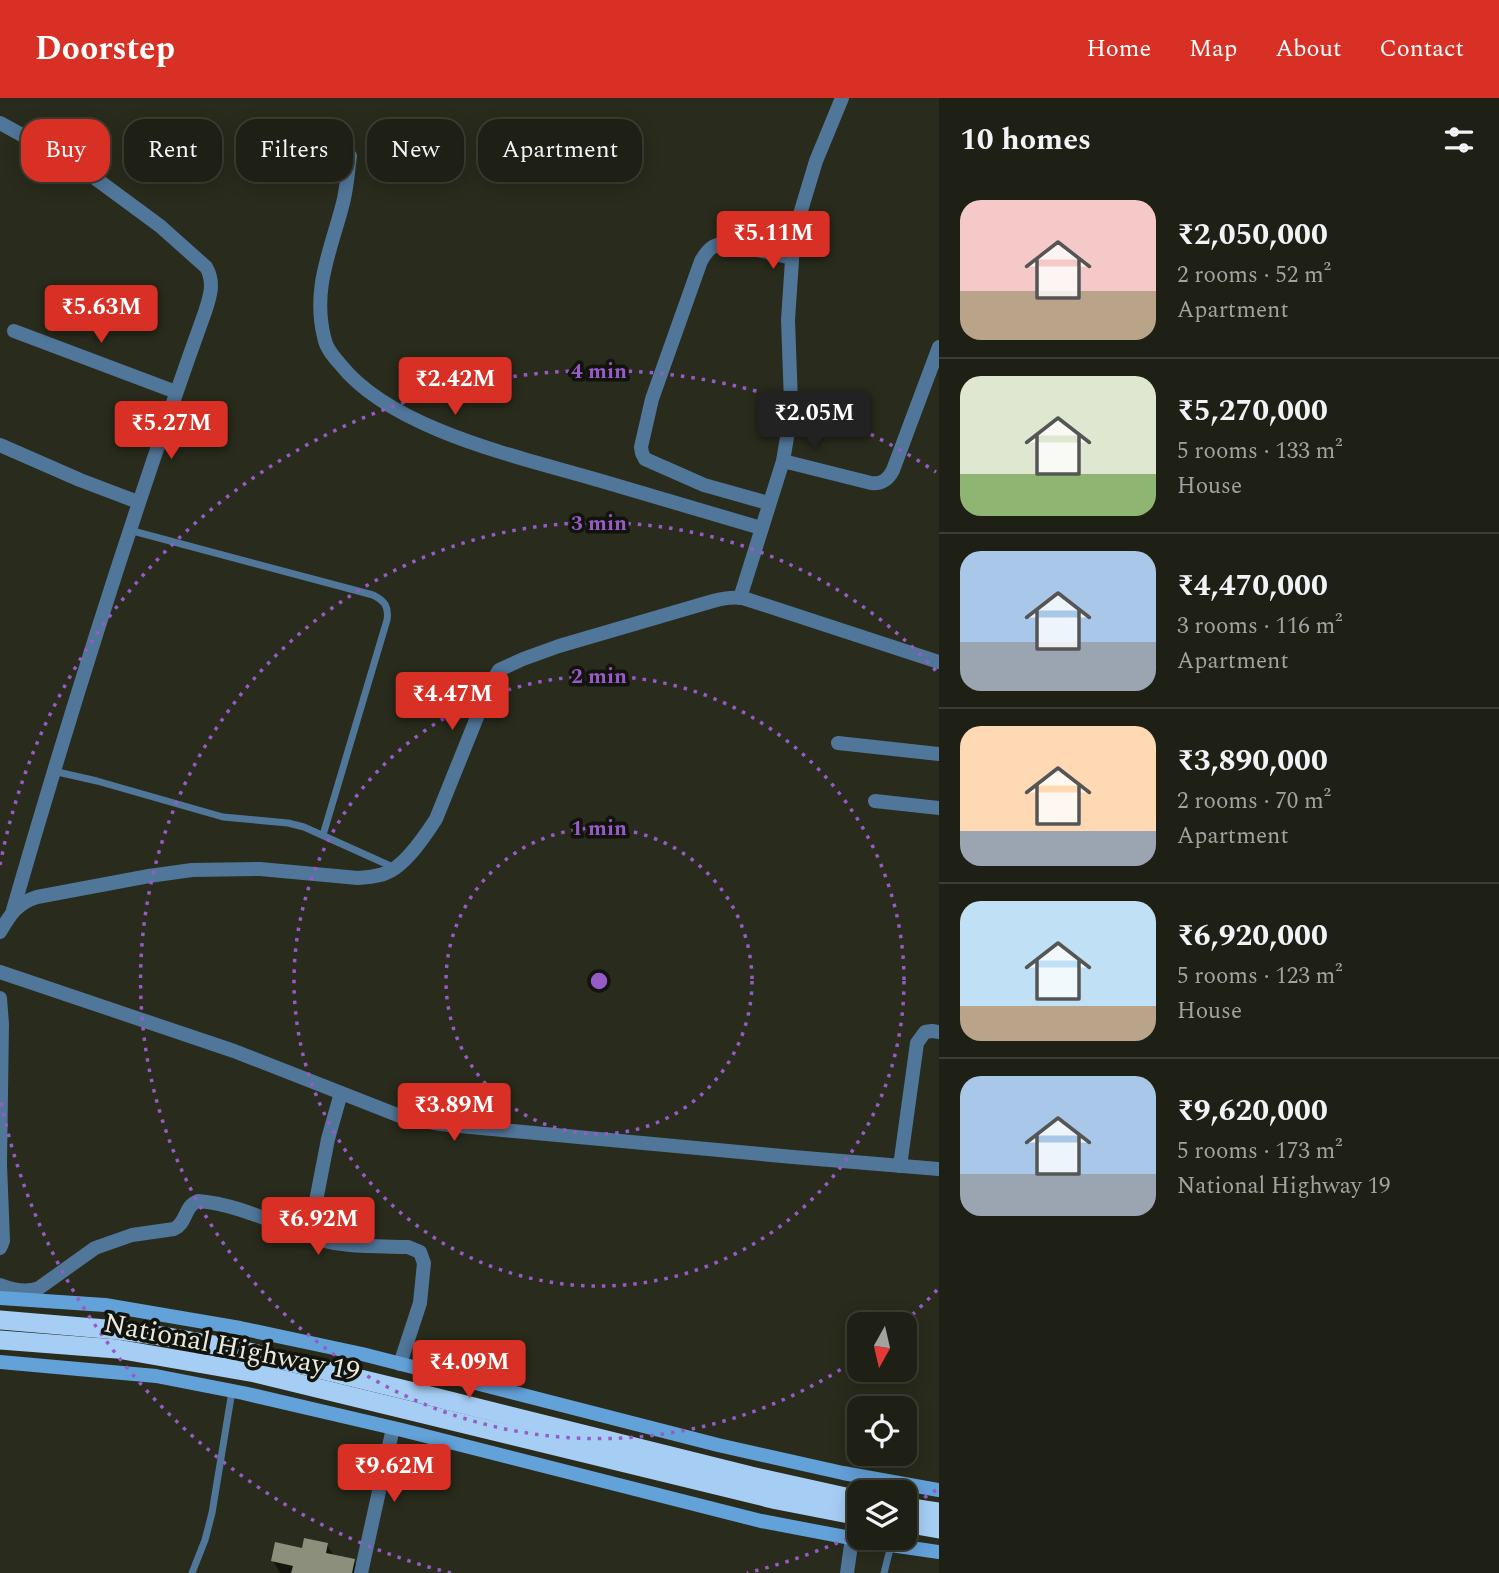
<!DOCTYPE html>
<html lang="en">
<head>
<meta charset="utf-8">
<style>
	:root { --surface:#1f2015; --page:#2c2d22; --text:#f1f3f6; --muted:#a1a3a0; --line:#3c3e34; --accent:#d93025 }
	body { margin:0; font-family:Spectral,serif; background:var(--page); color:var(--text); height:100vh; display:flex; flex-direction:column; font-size:26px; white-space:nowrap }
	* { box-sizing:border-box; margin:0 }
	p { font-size:23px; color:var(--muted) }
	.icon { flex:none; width:38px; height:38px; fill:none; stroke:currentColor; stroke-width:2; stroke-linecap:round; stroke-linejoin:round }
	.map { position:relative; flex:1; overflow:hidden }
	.details { display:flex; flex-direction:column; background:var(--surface); width:560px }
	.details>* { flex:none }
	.top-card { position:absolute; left:21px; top:21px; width:665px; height:63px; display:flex; gap:14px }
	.needle { width:46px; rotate:188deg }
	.fabs { position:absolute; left:847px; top:1214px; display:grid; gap:14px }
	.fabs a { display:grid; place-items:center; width:70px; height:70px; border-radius:14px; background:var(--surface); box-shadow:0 4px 18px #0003,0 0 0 2px var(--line); font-size:35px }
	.price { position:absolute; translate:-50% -60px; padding:0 16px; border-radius:7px; background:var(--accent); color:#fff; font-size:23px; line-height:46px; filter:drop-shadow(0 2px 4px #0008) }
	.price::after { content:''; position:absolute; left:50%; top:42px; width:21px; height:16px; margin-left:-10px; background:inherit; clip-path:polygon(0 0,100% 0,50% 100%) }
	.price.current { background:#222; color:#fff }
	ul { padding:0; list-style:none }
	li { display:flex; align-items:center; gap:21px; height:175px; padding:0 21px }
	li+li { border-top:2px solid var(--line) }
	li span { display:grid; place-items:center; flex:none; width:196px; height:140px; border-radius:21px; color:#555 }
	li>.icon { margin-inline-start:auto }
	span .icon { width:84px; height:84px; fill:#fffc; stroke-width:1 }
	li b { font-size:30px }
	h2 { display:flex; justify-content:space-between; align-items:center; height:84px; padding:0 21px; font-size:30px }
	.pill { padding:0 24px; border-radius:21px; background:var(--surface); box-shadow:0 4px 18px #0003,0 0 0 2px var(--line); font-size:24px; line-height:63px }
	.pill.current { background:var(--accent); color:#fff }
	header { display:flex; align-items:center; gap:42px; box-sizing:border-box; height:98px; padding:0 35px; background:var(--accent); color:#fff }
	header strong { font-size:33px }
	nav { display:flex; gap:38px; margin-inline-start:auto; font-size:24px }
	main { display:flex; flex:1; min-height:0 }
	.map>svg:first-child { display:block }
</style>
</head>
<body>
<header>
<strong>Doorstep</strong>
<nav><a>Home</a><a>Map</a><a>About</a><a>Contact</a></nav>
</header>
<main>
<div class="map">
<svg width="939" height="1475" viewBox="0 0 939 1475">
	<rect width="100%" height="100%" fill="#292b1c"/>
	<!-- shadow -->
	<polygon fill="#0007" points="327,1447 334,1458 354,1463 360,1475 280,1475 273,1463 304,1452"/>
	<!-- building -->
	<polygon fill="#8b8f7c" points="304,1440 328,1445 326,1455 355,1461 352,1475 291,1475 293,1468 271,1463 275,1444 302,1450"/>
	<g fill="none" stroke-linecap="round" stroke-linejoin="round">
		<!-- service -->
		<g stroke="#507699" stroke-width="7">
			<path d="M 129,432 L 373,497 C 385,503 389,509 387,522 L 323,737"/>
			<polyline points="53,673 97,683 223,719 288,725 304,729 395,770"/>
			<polyline points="192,1475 205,1442 212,1415 232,1293"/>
			<polyline points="884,1475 891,1447"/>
		</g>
		<!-- minor -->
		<g stroke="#507699" stroke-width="14">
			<path d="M 0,25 L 80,69 L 160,128 L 206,169 C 215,184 210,199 205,214 C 134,411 71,611 13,812"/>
			<path d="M 350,58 C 348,73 347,89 343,105 C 331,152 312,190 324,239 C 326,250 333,258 340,266 C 392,332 520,359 598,382 C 652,398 707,414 761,430"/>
			<polyline points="14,233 176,294"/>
			<polyline points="0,347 80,382 138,404"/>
			<polyline points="783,363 790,322 791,305 788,222 793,147 797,126 816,63 842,0"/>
			<path d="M 768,405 L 704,387 L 645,361 L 642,355 L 641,349 L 652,301 L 701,163 C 708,151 712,147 726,145 L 792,160"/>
			<path d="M 740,500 L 783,363 L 871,385 C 882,386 888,382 893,372 L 939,249"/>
			<polyline points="838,645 939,656"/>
			<polyline points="875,703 939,710"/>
			<path d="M 0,834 C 10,817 17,805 37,799 L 149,778 L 192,772 L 260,771 L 358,780 C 367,779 377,779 386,775 C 405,768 425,738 436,721 L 490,587 L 499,572 L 523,561 L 559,548 L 713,503 C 724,500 735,498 746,501 L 939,564"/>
			<polyline points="0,874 234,953 400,1018 434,1025 449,1027 793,1059 939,1071"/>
			<polyline points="0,900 2,926 0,1066 3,1143 0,1150"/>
			<path d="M 341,995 L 328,1041 L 310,1134 L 311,1138 C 334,1150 381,1148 408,1149 L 420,1154 L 424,1165 L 420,1205 L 400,1266"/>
			<polyline points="900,1068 917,945 925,934 932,933 939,934"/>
			<path d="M 0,1187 C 13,1192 26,1195 39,1190 L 95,1150 L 132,1137 L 174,1131 C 187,1125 184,1108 198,1103 C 237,1106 274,1125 311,1138"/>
			<polyline points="361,1475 393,1330"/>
			<polyline points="847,1475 852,1440"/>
		</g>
		<!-- secondary -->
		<g stroke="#63a1d9" stroke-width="14">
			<polyline points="0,1200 105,1207 240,1230 362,1256 718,1347 843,1375 939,1392"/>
			<polyline points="0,1264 156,1278 243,1295 402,1332 761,1423 877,1445 939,1454"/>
		</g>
		<!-- trunk -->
		<g stroke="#a6cef4" stroke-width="19">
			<polyline points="0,1222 118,1232 168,1239 232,1250 418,1295 751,1378 859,1402"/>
			<polyline points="0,1242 117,1251 255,1275 777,1402 859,1418"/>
			<polyline points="905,1409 939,1414"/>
			<polyline points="905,1425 939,1431"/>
		</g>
	</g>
	<!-- distance rings -->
	<g fill="none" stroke="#965bc7" stroke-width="3.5" stroke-dasharray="3.5 7">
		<circle cx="599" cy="883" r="153"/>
		<circle cx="599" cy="883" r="305"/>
		<path d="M937 1192A458 458 0 0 1 902 1226M858 1260A458 458 0 1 1 937 574"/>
		<path d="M936 1392A610 610 0 0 1 909 1409M857 1436A610 610 0 0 1 747 1475M451 1475A610 610 0 0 1 0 999M0 767A610 610 0 0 1 936 374"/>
	</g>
	<g text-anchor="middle" stroke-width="7" stroke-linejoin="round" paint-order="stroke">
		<!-- street labels -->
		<g font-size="28" fill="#e7e9de" stroke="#12130c">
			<text transform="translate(232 1248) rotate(11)" y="10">National Highway 19</text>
		</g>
	</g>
	<circle cx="599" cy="883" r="10" fill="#965bc7" stroke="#12130c" stroke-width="3.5"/>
	<g font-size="21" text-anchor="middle" font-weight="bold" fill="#965bc7" stroke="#12130c" stroke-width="7" stroke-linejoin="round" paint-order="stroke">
		<text x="599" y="280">4 min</text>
		<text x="599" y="432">3 min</text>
		<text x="599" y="585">2 min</text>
		<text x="599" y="737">1 min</text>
	</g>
</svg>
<div class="fabs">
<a><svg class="needle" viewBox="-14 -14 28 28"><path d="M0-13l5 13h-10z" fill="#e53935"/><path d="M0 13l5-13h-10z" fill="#a1a3a0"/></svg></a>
<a><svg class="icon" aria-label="locate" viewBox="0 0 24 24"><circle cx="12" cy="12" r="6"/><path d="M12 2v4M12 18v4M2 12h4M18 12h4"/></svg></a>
<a><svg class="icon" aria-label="layers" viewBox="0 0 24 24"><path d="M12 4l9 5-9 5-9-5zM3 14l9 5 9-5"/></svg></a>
</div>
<b class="price" style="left:773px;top:173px">₹5.11M</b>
<b class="price" style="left:101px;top:247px">₹5.63M</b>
<b class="price" style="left:455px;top:319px">₹2.42M</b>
<b class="price current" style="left:814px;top:353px">₹2.05M</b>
<b class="price" style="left:171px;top:363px">₹5.27M</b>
<b class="price" style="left:452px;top:634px">₹4.47M</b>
<b class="price" style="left:454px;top:1045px">₹3.89M</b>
<b class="price" style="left:318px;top:1159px">₹6.92M</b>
<b class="price" style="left:469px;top:1302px">₹4.09M</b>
<b class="price" style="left:394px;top:1406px">₹9.62M</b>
<div class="top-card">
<a class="pill current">Buy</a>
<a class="pill">Rent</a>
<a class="pill">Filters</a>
<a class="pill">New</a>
<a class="pill">Apartment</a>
</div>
</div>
<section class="details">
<h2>10 homes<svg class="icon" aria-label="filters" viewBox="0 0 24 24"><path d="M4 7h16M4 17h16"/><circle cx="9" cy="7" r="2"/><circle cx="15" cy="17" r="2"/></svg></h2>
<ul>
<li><span style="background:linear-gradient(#f6c9c9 65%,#b9a48a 0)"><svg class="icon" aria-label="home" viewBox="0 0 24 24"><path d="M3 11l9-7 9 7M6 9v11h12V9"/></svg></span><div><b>₹2,050,000</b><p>2 rooms · 52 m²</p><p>Apartment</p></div></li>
<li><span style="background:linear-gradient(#dfe7d0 70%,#8fb573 0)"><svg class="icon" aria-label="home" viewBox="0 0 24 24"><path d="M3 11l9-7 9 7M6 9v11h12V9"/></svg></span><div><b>₹5,270,000</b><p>5 rooms · 133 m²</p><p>House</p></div></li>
<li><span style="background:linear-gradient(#a9c7e8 65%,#9aa5b1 0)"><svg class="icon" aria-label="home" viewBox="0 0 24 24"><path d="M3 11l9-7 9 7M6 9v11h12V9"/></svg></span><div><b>₹4,470,000</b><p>3 rooms · 116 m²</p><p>Apartment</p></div></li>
<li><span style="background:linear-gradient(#ffd9b3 75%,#9aa5b1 0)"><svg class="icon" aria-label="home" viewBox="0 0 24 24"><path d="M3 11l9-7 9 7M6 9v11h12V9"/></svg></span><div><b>₹3,890,000</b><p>2 rooms · 70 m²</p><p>Apartment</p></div></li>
<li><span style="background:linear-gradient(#bfe0f5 75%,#b9a48a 0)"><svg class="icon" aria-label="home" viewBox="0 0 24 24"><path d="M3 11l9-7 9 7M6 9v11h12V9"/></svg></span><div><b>₹6,920,000</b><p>5 rooms · 123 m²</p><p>House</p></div></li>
<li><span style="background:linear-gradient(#a9c7e8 70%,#9aa5b1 0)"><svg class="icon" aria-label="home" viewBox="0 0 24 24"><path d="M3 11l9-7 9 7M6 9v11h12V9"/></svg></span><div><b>₹9,620,000</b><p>5 rooms · 173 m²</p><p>National Highway 19</p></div></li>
</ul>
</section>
</main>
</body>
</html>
